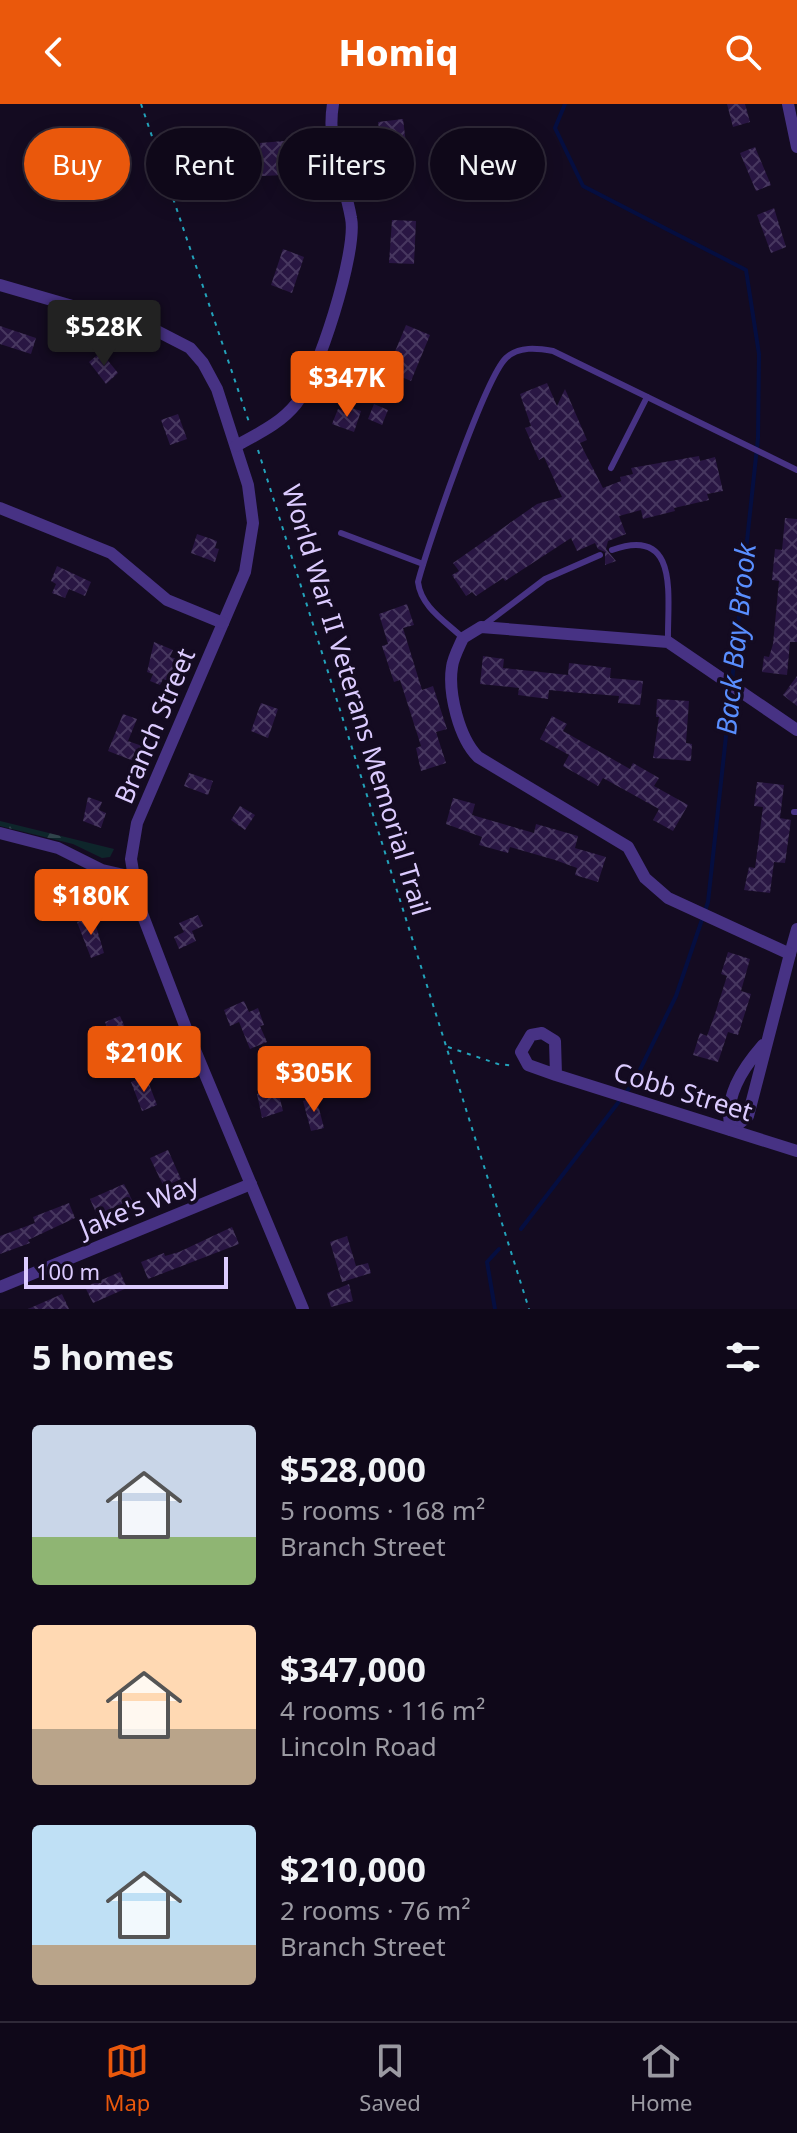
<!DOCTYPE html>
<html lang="en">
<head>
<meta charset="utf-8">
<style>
	:root { --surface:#0f0819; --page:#181122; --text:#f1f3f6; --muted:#9b9aa2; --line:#2f2938; --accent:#ea580c }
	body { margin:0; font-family:"Noto Sans",sans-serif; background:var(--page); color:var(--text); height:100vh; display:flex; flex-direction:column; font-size:30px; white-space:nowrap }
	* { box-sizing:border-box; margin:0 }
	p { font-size:26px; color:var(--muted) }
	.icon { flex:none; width:44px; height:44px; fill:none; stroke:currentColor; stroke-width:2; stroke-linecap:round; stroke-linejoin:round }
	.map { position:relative; height:1205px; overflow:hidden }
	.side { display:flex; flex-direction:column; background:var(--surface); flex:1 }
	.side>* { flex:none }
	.guide { position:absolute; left:24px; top:24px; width:750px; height:72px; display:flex; gap:16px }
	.scale { position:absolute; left:24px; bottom:20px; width:204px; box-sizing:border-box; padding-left:8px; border:4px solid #dccbff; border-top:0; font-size:22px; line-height:28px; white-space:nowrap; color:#dccbff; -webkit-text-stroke:6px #140b21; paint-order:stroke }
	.price { position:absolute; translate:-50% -68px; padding:0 18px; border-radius:8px; background:var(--accent); color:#fff; font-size:26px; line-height:52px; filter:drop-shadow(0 2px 4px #0008) }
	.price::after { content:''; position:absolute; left:50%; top:48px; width:24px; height:18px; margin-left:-12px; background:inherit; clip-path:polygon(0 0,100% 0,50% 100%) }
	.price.current { background:#222; color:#fff }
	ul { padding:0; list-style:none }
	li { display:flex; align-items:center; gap:24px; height:200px; padding:0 32px }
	li span { display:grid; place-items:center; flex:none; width:224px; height:160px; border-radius:8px; color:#555 }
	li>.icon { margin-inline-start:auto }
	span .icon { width:96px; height:96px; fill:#fffc; stroke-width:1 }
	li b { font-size:34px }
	h2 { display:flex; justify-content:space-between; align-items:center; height:96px; padding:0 32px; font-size:34px }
	.chip { padding:0 28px; border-radius:36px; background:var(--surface); box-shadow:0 4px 20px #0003,0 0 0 2px var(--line); font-size:28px; line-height:72px }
	.chip.current { background:var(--accent); color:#fff }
	header { display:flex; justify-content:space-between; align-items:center; height:104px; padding:0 32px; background:var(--accent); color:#fff; font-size:36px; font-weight:800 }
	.tabs { display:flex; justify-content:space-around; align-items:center; height:112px; border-top:2px solid var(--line); background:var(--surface); font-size:22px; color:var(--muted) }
	.tabs a { display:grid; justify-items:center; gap:4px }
	.tabs .current { color:var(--accent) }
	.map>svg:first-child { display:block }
</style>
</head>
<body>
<header><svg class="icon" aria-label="back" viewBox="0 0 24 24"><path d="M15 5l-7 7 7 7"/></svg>Homiq<svg class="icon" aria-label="search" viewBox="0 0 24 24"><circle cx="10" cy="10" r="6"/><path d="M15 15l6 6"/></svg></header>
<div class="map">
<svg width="797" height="1205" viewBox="0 0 797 1205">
	<defs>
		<pattern id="forest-firs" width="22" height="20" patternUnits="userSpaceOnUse" patternTransform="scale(2)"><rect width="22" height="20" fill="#0e262b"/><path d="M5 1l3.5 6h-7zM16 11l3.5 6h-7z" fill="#30444b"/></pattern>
		<pattern id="building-cross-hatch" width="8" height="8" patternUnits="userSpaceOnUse" patternTransform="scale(2)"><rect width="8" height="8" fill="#291643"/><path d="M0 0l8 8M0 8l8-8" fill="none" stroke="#47375f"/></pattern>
	</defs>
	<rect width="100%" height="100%" fill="#140b21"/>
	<!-- forest -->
	<polygon fill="url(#forest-firs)" points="0,717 114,745 110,753 102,754 73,740 0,722"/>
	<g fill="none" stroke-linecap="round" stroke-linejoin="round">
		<!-- stream -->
		<g stroke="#050e40" stroke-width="4">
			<polyline points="565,0 555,24 583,82 746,166 759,250 758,334 732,577"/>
			<polyline points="521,1125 634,978 676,892 708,798 731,586"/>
			<polyline points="495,1205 487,1158 499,1145"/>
		</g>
	</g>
	<!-- building -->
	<g fill="url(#building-cross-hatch)">
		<polygon points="727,0 745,0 750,18 733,23"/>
		<polygon points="403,15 408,56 383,59 378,18"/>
		<polygon points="284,37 286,71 262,72 260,39"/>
		<polygon points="755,43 771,81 756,87 740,49"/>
		<polygon points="774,104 786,143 771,149 757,111"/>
		<polygon points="392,116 416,117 414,160 389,159"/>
		<polygon points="283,145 304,153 292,189 271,181"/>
		<polygon points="406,221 430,231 411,277 387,267"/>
		<polygon points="0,222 36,234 31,250 0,240"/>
		<polygon points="101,248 118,269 106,280 89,258"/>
		<polygon points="547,279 557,302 565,285 587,336 580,339 603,384 621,377 620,373 633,370 631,364 699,352 700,357 715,353 723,387 707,390 709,396 674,404 675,407 643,415 641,406 619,412 626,430 608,437 606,445 616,457 605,461 605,448 598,445 595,439 577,447 571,434 505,477 503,474 476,492 472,488 466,492 452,471 459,467 453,459 537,400 562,393 544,353 539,356 525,324 531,322 520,290"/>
		<polygon points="374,300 388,306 382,321 368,315"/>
		<polygon points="349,303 361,307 354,328 332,320 338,305 347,308"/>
		<polygon points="178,310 187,335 170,341 161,316"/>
		<polygon points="785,414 797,415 797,538 790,538 787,571 762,568 764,552 769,553 773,540 779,477 772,476 775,445 782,446"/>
		<polygon points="197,430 217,437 215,444 219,445 215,458 191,449"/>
		<polygon points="57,462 91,478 85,492 69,485 65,494 52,489 56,480 51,477"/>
		<polygon points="407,500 414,521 403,524 422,586 433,582 447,625 436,628 446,659 421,667 416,644 421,642 400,576 394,578 382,542 388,540 379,510"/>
		<polygon points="154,538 173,546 170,553 177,555 168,577 163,575 160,581 150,577 153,570 147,568"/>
		<polygon points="483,552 504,555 503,564 568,571 569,559 611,564 610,574 643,577 640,601 618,599 619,592 581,589 549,586 548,595 518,591 519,584 480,580"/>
		<polygon points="797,572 797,602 783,591"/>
		<polygon points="657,595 689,597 686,639 692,640 691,657 653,654 659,613 656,613"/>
		<polygon points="261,599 278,605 268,634 251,627"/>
		<polygon points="123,610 137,615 128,637 145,643 139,659 108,647"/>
		<polygon points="552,612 567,620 563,627 630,665 633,659 659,674 654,682 688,701 673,727 653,716 659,705 603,674 598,682 563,662 569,651 540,635"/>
		<polygon points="189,669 213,677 208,691 184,682"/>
		<polygon points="757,678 784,681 780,714 791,716 785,759 774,758 770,789 744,786 749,763 755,764 763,703 754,702"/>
		<polygon points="88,693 102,698 99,706 106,709 101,724 83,717"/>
		<polygon points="453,694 475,700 472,711 534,729 536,720 578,732 575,744 606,753 598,778 575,771 577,764 555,756 510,743 508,749 479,741 482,733 446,720"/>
		<polygon points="240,702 255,711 245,726 231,716"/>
		<polygon points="198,811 203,822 192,827 196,837 179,845 174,833 184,828 179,819"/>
		<polygon points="93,812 104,849 91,854 77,818"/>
		<polygon points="728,848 750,855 741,887 751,890 738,931 728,928 718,958 693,951 700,929 707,932 715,910 727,872 721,870"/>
		<polygon points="244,897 249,908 258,904 264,921 260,922 267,938 250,945 239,918 230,922 224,906"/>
		<polygon points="120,912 132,939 116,945 105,918"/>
		<polygon points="274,971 283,1007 262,1014 257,990 267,987 263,975"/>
		<polygon points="146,972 157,1001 142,1007 131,978"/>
		<polygon points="316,993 324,1024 311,1027 303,997"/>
		<polygon points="168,1046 181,1075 164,1083 150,1054"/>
		<polygon points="124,1080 132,1096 97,1111 90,1095"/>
		<polygon points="69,1099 75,1114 28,1136 30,1139 0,1150 0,1132 35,1119 33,1113"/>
		<polygon points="232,1123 239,1140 148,1175 141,1158 164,1149 165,1152 179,1148"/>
		<polygon points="347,1132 356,1162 368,1159 371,1169 342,1178 330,1138"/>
		<polygon points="120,1168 127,1184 93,1199 85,1183"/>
		<polygon points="349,1180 353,1197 331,1203 327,1189"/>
		<polygon points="62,1190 69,1205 28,1205"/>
	</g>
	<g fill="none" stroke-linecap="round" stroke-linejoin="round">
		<!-- path -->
		<g stroke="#23a3bb" stroke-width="2" stroke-dasharray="4 6" stroke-linecap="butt">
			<polyline points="141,0 250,321"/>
			<polyline points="258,346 529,1205"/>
			<polyline points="448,943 498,960 515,962"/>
		</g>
		<!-- lane -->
		<g stroke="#473284" stroke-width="6">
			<polyline points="611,364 647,293"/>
			<polyline points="341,429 423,460"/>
			<path d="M 612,446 C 681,421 667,494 668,538"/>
			<polyline points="484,521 545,475 600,451"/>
			<path d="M 463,534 C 445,517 421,503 418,478 C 427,443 485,274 506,254 C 519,242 537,244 553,247 L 797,366"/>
			<polyline points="794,708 797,708"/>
		</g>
		<!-- street -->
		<g stroke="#473284" stroke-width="12">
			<polyline points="788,0 797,43"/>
			<polyline points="0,181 155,226 190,244 203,259 217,285 248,381 253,419 245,468 137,719 131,755 138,799 187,927 303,1205"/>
			<path d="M 236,342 C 257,330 280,320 296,300 C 317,273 358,147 351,114 C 344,74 326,42 333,0"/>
			<polyline points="0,404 111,449 167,496 223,519"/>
			<polyline points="0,729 58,744 102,766 133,773"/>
			<polyline points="790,850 797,825"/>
			<path d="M 763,941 C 742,965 723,994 731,1026 L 748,1012 L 790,850 L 668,794 L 645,774 L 628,743 L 478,653 C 459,634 448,589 452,563 C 453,554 459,543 463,534 L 481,523 L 668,538 L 797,626"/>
			<polyline points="556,971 555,937 542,929 531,931 521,948 528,961 556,971 797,1047"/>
			<polyline points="0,1183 251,1080"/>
		</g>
	</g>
	<g text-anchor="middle" stroke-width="7" stroke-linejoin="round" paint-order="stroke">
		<!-- street labels -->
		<g font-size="26" fill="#dccbff" stroke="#140b21">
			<text transform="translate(356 596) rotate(73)" y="9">World War II Veterans Memorial Trail</text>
			<text transform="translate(155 622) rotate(-67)" y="9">Branch Street</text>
			<text transform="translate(683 988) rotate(17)" y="9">Cobb Street</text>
			<text transform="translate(139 1102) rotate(-22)" y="9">Jake's Way</text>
		</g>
		<!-- water labels -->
		<g font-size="28" font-style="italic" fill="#598eff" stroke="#140b21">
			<text transform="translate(736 535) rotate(-84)" y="10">Back Bay Brook</text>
		</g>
	</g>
</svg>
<div class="scale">100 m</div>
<b class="price current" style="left:104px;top:264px">$528K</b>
<b class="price" style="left:347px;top:315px">$347K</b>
<b class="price" style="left:91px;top:833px">$180K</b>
<b class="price" style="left:144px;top:990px">$210K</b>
<b class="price" style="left:314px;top:1010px">$305K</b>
<div class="guide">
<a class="chip current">Buy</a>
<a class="chip">Rent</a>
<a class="chip">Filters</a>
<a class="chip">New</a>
</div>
</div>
<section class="side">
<h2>5 homes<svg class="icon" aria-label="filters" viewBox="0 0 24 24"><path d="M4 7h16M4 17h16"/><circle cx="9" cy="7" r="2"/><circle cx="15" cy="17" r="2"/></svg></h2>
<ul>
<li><span style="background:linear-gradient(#c9d6e8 70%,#8fb573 0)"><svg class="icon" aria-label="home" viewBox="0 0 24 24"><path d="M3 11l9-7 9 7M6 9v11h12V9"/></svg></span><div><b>$528,000</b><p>5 rooms · 168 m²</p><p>Branch Street</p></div></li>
<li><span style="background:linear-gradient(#ffd9b3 65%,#b9a48a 0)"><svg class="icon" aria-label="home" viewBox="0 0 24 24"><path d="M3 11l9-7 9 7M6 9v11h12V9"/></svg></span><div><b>$347,000</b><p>4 rooms · 116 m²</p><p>Lincoln Road</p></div></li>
<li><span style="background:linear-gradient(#bfe0f5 75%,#b9a48a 0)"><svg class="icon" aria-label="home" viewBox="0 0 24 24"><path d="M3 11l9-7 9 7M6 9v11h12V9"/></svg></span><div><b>$210,000</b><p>2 rooms · 76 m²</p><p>Branch Street</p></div></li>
</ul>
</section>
<nav class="tabs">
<a class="current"><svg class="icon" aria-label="map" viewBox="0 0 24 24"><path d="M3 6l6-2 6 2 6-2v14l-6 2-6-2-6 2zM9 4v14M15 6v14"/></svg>Map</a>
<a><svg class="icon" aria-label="saved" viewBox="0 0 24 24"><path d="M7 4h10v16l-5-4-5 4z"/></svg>Saved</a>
<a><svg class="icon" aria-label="home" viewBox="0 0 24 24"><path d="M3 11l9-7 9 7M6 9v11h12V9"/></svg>Home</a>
</nav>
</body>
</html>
